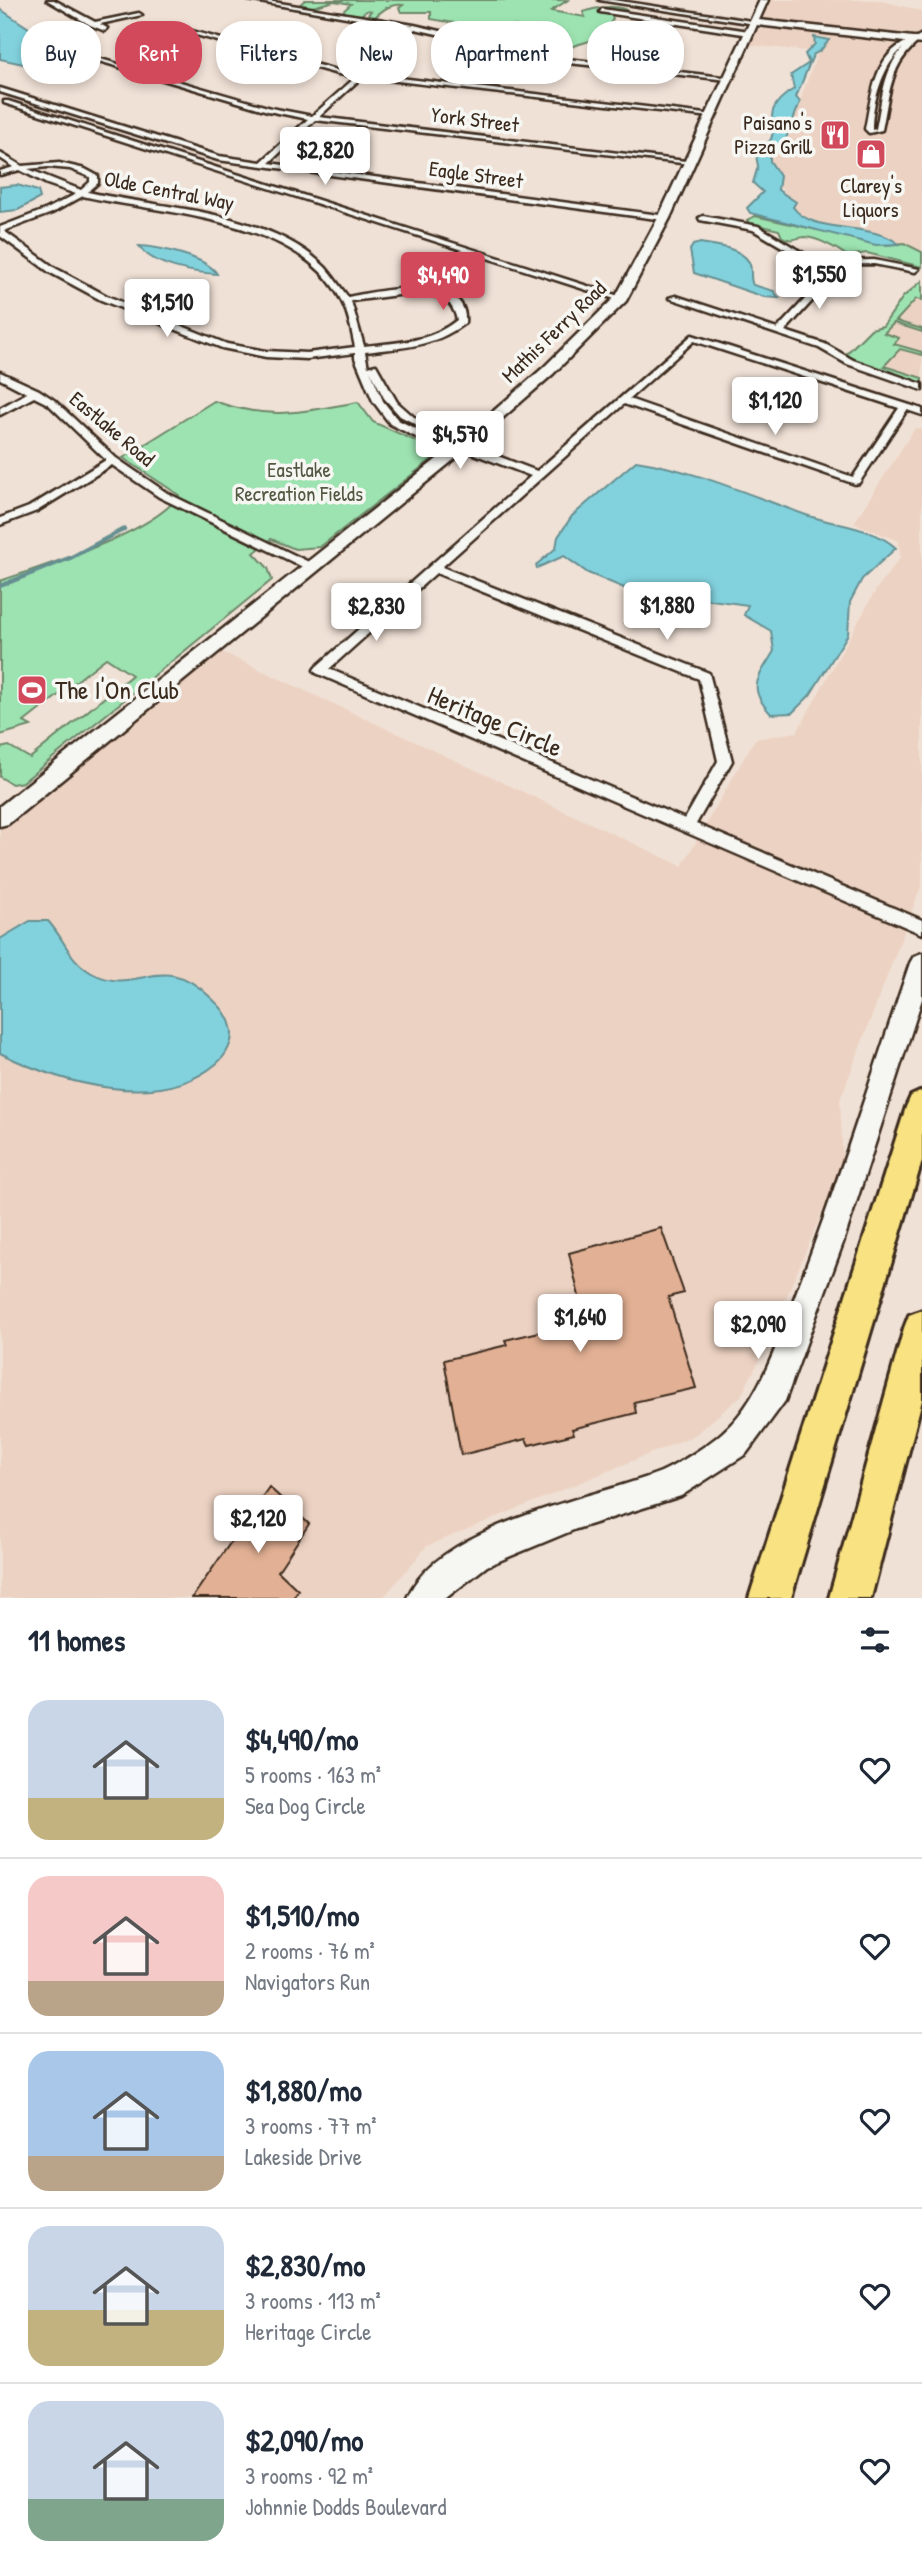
<!DOCTYPE html>
<html lang="en">
<head>
<meta charset="utf-8">
<style>
	:root { --surface:#fff; --page:#f6f6f7; --text:#1f2937; --muted:#747a83; --line:#e0e1e3; --accent:#d1495b }
	body { margin:0; font-family:"Patrick Hand",sans-serif; background:var(--page); color:var(--text); height:100vh; display:flex; flex-direction:column; font-size:26px; white-space:nowrap }
	* { box-sizing:border-box; margin:0 }
	p { font-size:23px; color:var(--muted) }
	.icon { flex:none; width:38px; height:38px; fill:none; stroke:currentColor; stroke-width:2; stroke-linecap:round; stroke-linejoin:round }
	.map { position:relative; height:1598px; overflow:hidden }
	.drawer { display:flex; flex-direction:column; background:var(--surface); flex:1 }
	.drawer>* { flex:none }
	.hud { position:absolute; left:21px; top:21px; width:880px; height:63px; display:flex; gap:14px }
	.price { position:absolute; translate:-50% -60px; padding:0 16px; border-radius:7px; background:#fff; color:#222; font-size:23px; line-height:46px; filter:drop-shadow(0 2px 4px #0008) }
	.price::after { content:''; position:absolute; left:50%; top:42px; width:21px; height:16px; margin-left:-10px; background:inherit; clip-path:polygon(0 0,100% 0,50% 100%) }
	.price.current { background:var(--accent); color:#fff }
	ul { padding:0; list-style:none }
	li { display:flex; align-items:center; gap:21px; height:175px; padding:0 28px }
	li+li { border-top:2px solid var(--line) }
	li span { display:grid; place-items:center; flex:none; width:196px; height:140px; border-radius:21px; color:#555 }
	li>.icon { margin-inline-start:auto }
	span .icon { width:84px; height:84px; fill:#fffc; stroke-width:1 }
	li b { font-size:30px }
	h2 { display:flex; justify-content:space-between; align-items:center; height:84px; padding:0 28px; font-size:30px }
	.chip { padding:0 24px; border-radius:28px; background:var(--surface); box-shadow:0 4px 10px #0003; font-size:24px; line-height:63px }
	.chip.current { background:var(--accent); color:#fff }
	.map>svg:first-child { display:block }
</style>
</head>
<body>
<div class="map">
<svg width="922" height="1598" viewBox="0 0 922 1598">
	<rect width="100%" height="100%" fill="#f0e1d6"/>
	<filter id="ink" filterUnits="userSpaceOnUse"><feTurbulence type="fractalNoise" baseFrequency=".0143" numOctaves="2"/><feDisplacementMap in="SourceGraphic" scale="14" xChannelSelector="R" yChannelSelector="G"/><feConvolveMatrix kernelMatrix="1 2 1 2 8 2 1 2 1" color-interpolation-filters="sRGB"/></filter>
	<g filter="url(#ink)">
		<!-- built -->
		<g fill="#ecd2c2">
			<polygon points="769,0 877,0 922,11 922,33 914,36 769,21 762,16"/>
			<polygon points="774,28 867,37 922,47 922,255 873,232 823,224 798,214 762,160 792,122 818,52 750,45 756,30"/>
			<polygon points="922,292 922,383 863,362 856,357"/>
			<polygon points="915,428 922,429 922,884 840,1100 843,1163 762,1355 741,1396 695,1435 427,1546 383,1598 0,1598 0,830 222,652 682,866 755,739 797,732 877,588 900,558 899,541 854,523"/>
		</g>
		<!-- green -->
		<g fill="#9de3b1" stroke="#6c8668" stroke-width="2">
			<path d="M 305,0 L 568,0 L 551,11 L 585,17 L 583,12 C 594,8 615,4 626,10 L 611,14 L 613,19 L 600,38 L 573,46 L 561,59 L 551,57 L 561,45 L 540,43 L 543,37 L 516,26 L 471,26 L 431,19 L 431,12 L 401,12 L 399,8 L 403,5 C 391,3 384,9 375,17 L 366,17 L 371,11 L 368,10 L 359,16 L 341,17 L 341,13 L 351,4 L 334,1 L 302,10 L 298,6 Z"/>
			<path d="M 755,216 L 885,245 L 904,243 L 922,252 L 922,267 L 867,253 L 847,256 C 838,249 817,237 804,237 C 795,238 792,242 782,237 L 779,230 L 749,223 L 747,220 Z"/>
			<polygon points="922,281 922,300 916,299 896,321 922,329 922,332 894,323 884,333 899,338 894,344 922,352 922,355 900,349 884,366 922,378 922,383 849,357 847,353 871,329 883,326 903,297"/>
			<path d="M 214,401 C 270,421 302,412 358,402 L 373,422 L 427,446 L 436,456 L 320,547 L 295,549 L 271,539 L 254,553 L 268,568 L 272,580 L 23,782 L 12,784 L 0,777 L 0,748 L 9,746 L 30,758 L 132,675 L 106,658 L 24,722 L 31,726 L 0,735 L 0,581 C 45,565 154,533 179,495 L 123,458 Z"/>
		</g>
		<!-- water -->
		<g fill="#82d2de" stroke="#668f91" stroke-width="2">
			<polygon points="0,9 32,30 53,37 74,53 32,66 0,59"/>
			<path d="M 814,37 L 829,40 L 821,50 L 813,55 L 796,97 L 800,102 L 785,141 L 770,155 L 770,161 L 780,176 L 778,190 L 796,202 L 793,207 C 812,235 870,221 899,244 L 876,245 L 750,213 L 747,208 L 763,192 L 753,183 L 758,166 L 756,155 C 761,150 768,145 771,139 C 775,130 772,126 772,117 C 772,104 784,95 794,89 L 791,75 L 809,63 L 805,54 L 815,44 Z"/>
			<polygon points="17,185 38,191 40,198 18,210 0,212 0,187"/>
			<path d="M 700,243 C 715,245 741,248 749,262 C 753,270 749,278 753,285 L 774,291 L 779,298 L 764,297 L 694,273 L 690,250 L 693,245 Z"/>
			<path d="M 139,246 C 159,247 207,257 217,274 C 195,273 152,266 139,246 Z"/>
			<path d="M 636,461 C 695,470 749,495 806,515 C 834,525 874,527 896,548 L 862,579 L 850,602 L 848,634 L 810,695 L 792,713 L 771,714 C 746,687 758,679 774,651 L 771,631 L 744,615 L 748,605 L 624,588 L 588,573 L 564,556 L 537,568 L 536,565 L 556,548 L 558,537 L 572,516 Z"/>
			<path d="M 30,921 L 48,921 C 64,938 70,962 92,973 C 137,998 161,948 210,997 C 219,1005 228,1014 231,1027 C 235,1040 226,1056 216,1064 C 159,1112 60,1083 0,1053 L 0,939 Z"/>
		</g>
		<g fill="none" stroke-linecap="round" stroke-linejoin="round">
			<!-- stream -->
			<polyline stroke="#668f91" stroke-width="4.5" points="0,586 70,558 124,529"/>
		</g>
		<!-- building -->
		<g fill="#e2b094" stroke="#3b2a1e" stroke-width="2">
			<polygon points="661,1228 684,1293 668,1297 696,1388 634,1402 636,1413 572,1429 574,1434 529,1445 526,1439 461,1455 444,1360 507,1345 505,1340 548,1330 549,1336 586,1327 569,1253"/>
			<polygon points="269,1487 309,1524 278,1571 298,1590 293,1598 192,1598"/>
		</g>
		<g fill="none" stroke-linecap="round" stroke-linejoin="round">
			<!-- street casing -->
			<g stroke="#3b2a1e" stroke-width="5">
				<g id="street">
					<polygon points="47,0 54,0 95,22 139,13 142,15 100,24 107,28 105,31 90,25"/>
					<polygon points="248,0 261,0 414,25 559,58 731,78 728,80 559,62 415,29 366,74 714,115 711,117 362,77 319,117 694,162 690,164 315,120 269,163 667,216 668,218 664,220 218,160 0,92 0,88 219,156 261,162 308,119 268,111 92,59 97,58 271,108 312,116 356,77 338,74 185,32 188,30 340,71 359,73 410,28"/>
					<polygon points="599,0 613,0 758,22 755,24"/>
					<polygon points="602,9 749,31 752,33 749,35 600,12"/>
					<path d="M 922,34 L 922,39 C 889,63 890,93 882,130 L 869,133 L 865,129 C 871,101 873,60 902,44 C 908,40 916,38 922,34 ZM 903,48 C 883,70 882,101 876,129 L 872,130 C 872,103 882,66 903,48 Z"/>
					<polygon points="4,101 8,101 625,298 618,300 4,103"/>
					<path d="M 0,153 L 22,166 L 59,163 L 85,169 L 98,176 L 98,183 L 88,192 C 163,209 267,210 325,267 C 333,276 340,287 348,297 C 376,291 470,271 465,323 C 432,348 404,347 365,352 L 368,367 L 376,365 L 397,402 L 414,417 L 452,434 L 466,444 L 537,471 L 692,335 L 922,409 L 922,415 L 907,410 L 859,483 L 855,484 L 624,404 L 442,567 L 709,673 L 732,761 L 696,824 L 922,920 L 922,934 L 316,673 L 314,670 L 316,667 L 531,476 L 461,449 L 438,448 L 390,424 L 373,401 L 355,358 L 355,353 L 307,359 L 266,357 L 222,348 L 101,300 L 49,272 L 0,236 L 0,227 L 47,209 L 76,194 L 47,184 L 20,170 L 0,175 L 0,171 L 14,167 L 0,158 ZM 48,167 L 70,169 L 90,177 L 90,182 L 81,190 L 28,169 ZM 83,196 C 165,215 305,217 344,306 C 350,319 352,334 355,347 L 307,353 L 266,351 L 227,344 L 107,296 L 55,268 L 4,231 L 52,213 ZM 414,293 C 437,295 451,295 457,320 C 428,343 400,342 364,346 L 351,301 ZM 694,341 L 899,408 L 853,477 L 629,399 ZM 370,370 L 384,398 L 400,416 L 452,443 L 444,443 L 398,420 L 383,401 ZM 436,573 L 699,679 L 718,761 L 685,819 L 329,669 Z"/>
					<polygon points="703,216 758,226 813,259 806,261 753,230 700,220 699,218"/>
					<polygon points="874,260 919,269 915,272 874,264 830,265 826,263 830,261"/>
					<polygon points="814,266 818,269 813,300 785,331 825,344 853,360 922,384 922,390 847,364 819,348 669,298 676,296 777,329 805,299 810,269"/>
					<polygon points="0,372 39,390 54,400 116,458 167,493 319,567 317,570 309,570 159,497 112,465 37,511 0,525 0,518 29,507 106,460 48,404 34,397 0,415 0,408 27,393 0,379"/>
				</g>
			</g>
			<!-- secondary casing -->
			<g stroke="#3b2a1e" stroke-width="5">
				<g id="secondary">
					<polygon points="760,0 768,0 759,20 922,38 922,44 757,25 670,218 626,301 553,374 467,449 8,824 0,826 0,806 457,443 543,368 616,296 658,218"/>
					<path d="M 922,953 L 922,999 L 843,1243 L 785,1401 L 746,1454 L 681,1496 L 576,1529 L 487,1566 L 446,1598 L 407,1598 C 438,1524 593,1499 661,1472 C 677,1465 710,1444 723,1432 C 762,1398 780,1335 798,1288 C 839,1181 873,1071 910,963 L 914,956 Z"/>
				</g>
			</g>
			<!-- highway casing -->
			<g stroke="#3b2a1e" stroke-width="6">
				<g id="highway">
					<polygon points="922,1091 922,1161 791,1598 749,1598 906,1107 911,1096"/>
					<polygon points="922,1310 922,1400 871,1598 829,1598 904,1328 909,1315"/>
				</g>
			</g>
			<!-- street -->
			<use href="#street" fill="#f6f6f2" fill-rule="evenodd"/>
			<!-- secondary -->
			<use href="#secondary" fill="#f6f6f2" fill-rule="evenodd"/>
			<!-- highway -->
			<use href="#highway" fill="#f8e281" fill-rule="evenodd"/>
		</g>
	</g>
	<!-- icons -->
	<defs>
		<g id="restaurant-square" transform="scale(1.575)"><rect x="-9" y="-9" width="18" height="18" rx="4" fill="#d1495b" stroke="#f6f6f2"/><path d="M-5-6h1v4h1v-4h1v4h1v-4h1v5L-1.5 .5V6h-2V.5L-5-1ZM5-6V6H3V1.5H1.5Q1.5-4 5-6Z" fill="#fff"/></g>
		<g id="shop-square" transform="scale(1.575)"><rect x="-9" y="-9" width="18" height="18" rx="4" fill="#d1495b" stroke="#f6f6f2"/><path d="M-5-2.5h2.3a2.7 3.5 0 0 1 5.4 0H5L5.5 6h-11ZM-1.5-2.5h3a1.5 2.3 0 0 0-3 0Z" fill="#fff"/></g>
		<g id="stadium-square" transform="scale(1.575)"><rect x="-9" y="-9" width="18" height="18" rx="4" fill="#d1495b" stroke="#f6f6f2"/><path d="M0-5a6.5 5 0 1 0 0 10a6.5 5 0 1 0 0-10ZM-3.5-1.8h7v3.6h-7Z" fill="#fff"/></g>
	</defs>
	<g fill-rule="evenodd">
		<use href="#restaurant-square" x="835" y="135"/>
		<use href="#shop-square" x="871" y="154"/>
		<use href="#stadium-square" x="32" y="690"/>
	</g>
	<g text-anchor="middle" stroke-width="7" stroke-linejoin="round" paint-order="stroke">
		<!-- far-street labels -->
		<g font-size="21" fill="#3b2a1e" stroke="#f6f6f2">
			<text transform="translate(475 120) rotate(7)" y="7">York Street</text>
			<text transform="translate(476 175) rotate(8)" y="7">Eagle Street</text>
			<text transform="translate(169 191) rotate(11)" y="7">Olde Central Way</text>
			<text transform="translate(554 332) rotate(-44)" y="7">Mathis Ferry Road</text>
			<text transform="translate(112 429) rotate(40)" y="7">Eastlake Road</text>
		</g>
		<!-- far-poi labels -->
		<g font-size="21" fill="#3b2a1e" stroke="#f6f6f2" text-anchor="end">
			<text x="812" y="130">Paisano's<tspan x="812" dy="24">Pizza Grill</tspan></text>
			<text x="871" y="193" text-anchor="middle">Clarey's<tspan x="871" dy="24">Liquors</tspan></text>
		</g>
		<!-- far-park labels -->
		<g font-size="21" fill="#545843" stroke="#f6f6f2">
			<text x="299" y="477">Eastlake<tspan x="299" dy="24">Recreation Fields</tspan></text>
		</g>
		<!-- poi labels -->
		<g font-size="26" fill="#3b2a1e" stroke="#f6f6f2" text-anchor="start">
			<text x="55" y="699">The I'On Club</text>
		</g>
		<!-- street labels -->
		<g font-size="26" fill="#3b2a1e" stroke="#f6f6f2">
			<text transform="translate(495 721) rotate(23)" y="9">Heritage Circle</text>
		</g>
	</g>
</svg>
<b class="price" style="left:325px;top:187px">$2,820</b>
<b class="price" style="left:819px;top:311px">$1,550</b>
<b class="price current" style="left:443px;top:312px">$4,490</b>
<b class="price" style="left:167px;top:339px">$1,510</b>
<b class="price" style="left:775px;top:437px">$1,120</b>
<b class="price" style="left:460px;top:471px">$4,570</b>
<b class="price" style="left:667px;top:642px">$1,880</b>
<b class="price" style="left:376px;top:643px">$2,830</b>
<b class="price" style="left:580px;top:1354px">$1,640</b>
<b class="price" style="left:758px;top:1361px">$2,090</b>
<b class="price" style="left:258px;top:1555px">$2,120</b>
<div class="hud">
<a class="chip">Buy</a>
<a class="chip current">Rent</a>
<a class="chip">Filters</a>
<a class="chip">New</a>
<a class="chip">Apartment</a>
<a class="chip">House</a>
</div>
</div>
<section class="drawer">
<h2>11 homes<svg class="icon" aria-label="filters" viewBox="0 0 24 24"><path d="M4 7h16M4 17h16"/><circle cx="9" cy="7" r="2"/><circle cx="15" cy="17" r="2"/></svg></h2>
<ul>
<li><span style="background:linear-gradient(#c9d6e8 70%,#c2b280 0)"><svg class="icon" aria-label="home" viewBox="0 0 24 24"><path d="M3 11l9-7 9 7M6 9v11h12V9"/></svg></span><div><b>$4,490/mo</b><p>5 rooms · 163 m²</p><p>Sea Dog Circle</p></div><svg class="icon" aria-label="heart" viewBox="0 0 24 24"><path d="M12 20l-8-8c-3-5 5-10 8-4 3-6 11-1 8 4z"/></svg></li>
<li><span style="background:linear-gradient(#f6c9c9 75%,#b9a48a 0)"><svg class="icon" aria-label="home" viewBox="0 0 24 24"><path d="M3 11l9-7 9 7M6 9v11h12V9"/></svg></span><div><b>$1,510/mo</b><p>2 rooms · 76 m²</p><p>Navigators Run</p></div><svg class="icon" aria-label="heart" viewBox="0 0 24 24"><path d="M12 20l-8-8c-3-5 5-10 8-4 3-6 11-1 8 4z"/></svg></li>
<li><span style="background:linear-gradient(#a9c7e8 75%,#b9a48a 0)"><svg class="icon" aria-label="home" viewBox="0 0 24 24"><path d="M3 11l9-7 9 7M6 9v11h12V9"/></svg></span><div><b>$1,880/mo</b><p>3 rooms · 77 m²</p><p>Lakeside Drive</p></div><svg class="icon" aria-label="heart" viewBox="0 0 24 24"><path d="M12 20l-8-8c-3-5 5-10 8-4 3-6 11-1 8 4z"/></svg></li>
<li><span style="background:linear-gradient(#c9d6e8 60%,#c2b280 0)"><svg class="icon" aria-label="home" viewBox="0 0 24 24"><path d="M3 11l9-7 9 7M6 9v11h12V9"/></svg></span><div><b>$2,830/mo</b><p>3 rooms · 113 m²</p><p>Heritage Circle</p></div><svg class="icon" aria-label="heart" viewBox="0 0 24 24"><path d="M12 20l-8-8c-3-5 5-10 8-4 3-6 11-1 8 4z"/></svg></li>
<li><span style="background:linear-gradient(#c9d6e8 70%,#7fa58c 0)"><svg class="icon" aria-label="home" viewBox="0 0 24 24"><path d="M3 11l9-7 9 7M6 9v11h12V9"/></svg></span><div><b>$2,090/mo</b><p>3 rooms · 92 m²</p><p>Johnnie Dodds Boulevard</p></div><svg class="icon" aria-label="heart" viewBox="0 0 24 24"><path d="M12 20l-8-8c-3-5 5-10 8-4 3-6 11-1 8 4z"/></svg></li>
</ul>
</section>
</body>
</html>
